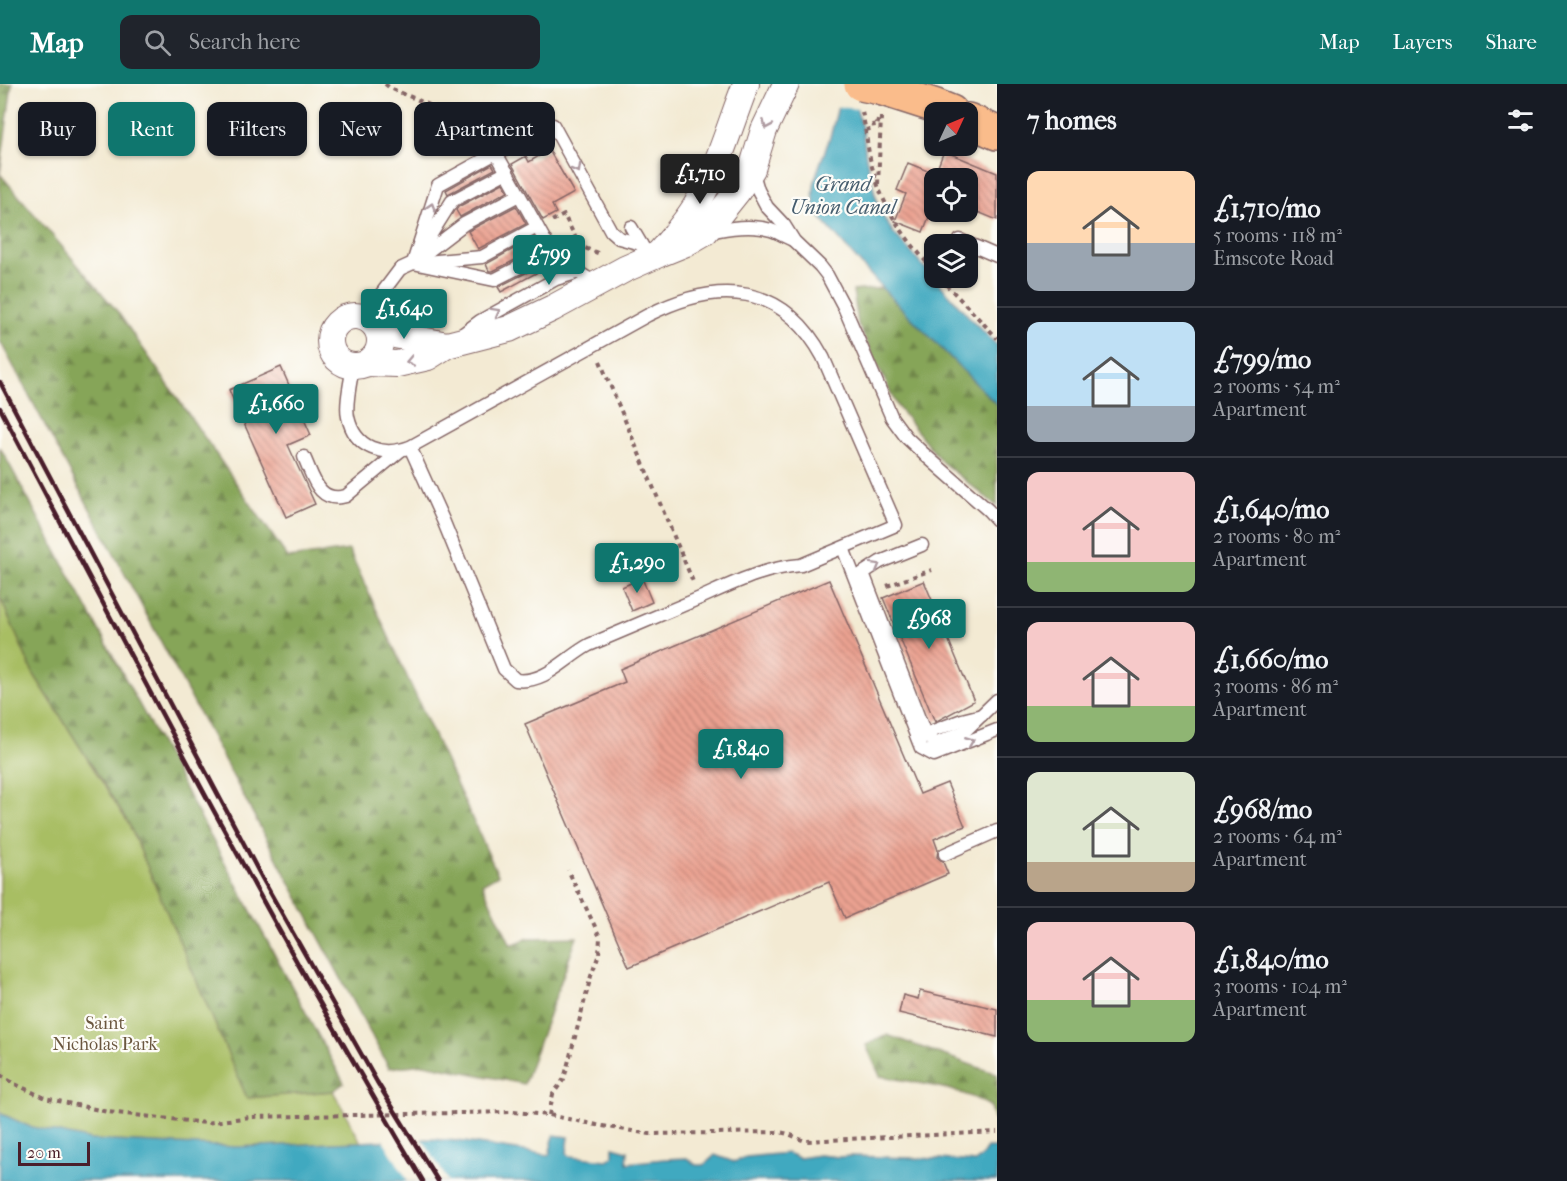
<!DOCTYPE html>
<html lang="en">
<head>
<meta charset="utf-8">
<style>
	:root { --surface:#171b24; --page:#20242c; --text:#f1f3f6; --muted:#9ea1a6; --line:#363941; --accent:#0f766e }
	body { margin:0; font-family:"IM FELL French Canon",serif; background:var(--page); color:var(--text); height:100vh; display:flex; flex-direction:column; font-size:22px; white-space:nowrap }
	* { box-sizing:border-box; margin:0 }
	p { font-size:20px; color:var(--muted) }
	.icon { flex:none; width:33px; height:33px; fill:none; stroke:currentColor; stroke-width:2; stroke-linecap:round; stroke-linejoin:round }
	.map { position:relative; flex:1; overflow:hidden }
	.panel { display:flex; flex-direction:column; background:var(--surface); width:570px }
	.panel>* { flex:none }
	.banner { position:absolute; left:18px; top:18px; width:570px; height:54px; display:flex; gap:12px }
	.needle { width:39px; rotate:46deg }
	.tools { position:absolute; left:924px; top:18px; display:grid; gap:12px }
	.tools a { display:grid; place-items:center; width:54px; height:54px; border-radius:12px; background:var(--surface); box-shadow:0 2px 4px #0004; font-size:30px }
	.scale { position:absolute; left:18px; bottom:15px; width:72px; box-sizing:border-box; padding-left:6px; border:3px solid #4a1f2b; border-top:0; font-size:16px; line-height:21px; white-space:nowrap; color:#4a1f2b; -webkit-text-stroke:4px #fdfcf7; paint-order:stroke }
	.price { position:absolute; translate:-50% -51px; padding:0 14px; border-radius:6px; background:var(--accent); color:#fff; font-size:20px; line-height:39px; filter:drop-shadow(0 2px 3px #0008) }
	.price::after { content:''; position:absolute; left:50%; top:36px; width:18px; height:14px; margin-left:-9px; background:inherit; clip-path:polygon(0 0,100% 0,50% 100%) }
	.price.selected { background:#222; color:#fff }
	ul { padding:0; list-style:none }
	li { display:flex; align-items:center; gap:18px; height:150px; padding:0 30px }
	li+li { border-top:2px solid var(--line) }
	li span { display:grid; place-items:center; flex:none; width:168px; height:120px; border-radius:12px; color:#555 }
	li>.icon { margin-inline-start:auto }
	span .icon { width:72px; height:72px; fill:#fffc; stroke-width:1 }
	li b { font-size:26px }
	h2 { display:flex; justify-content:space-between; align-items:center; height:72px; padding:0 30px; font-size:26px }
	.tag { padding:0 21px; border-radius:12px; background:var(--surface); box-shadow:0 2px 4px #0004; font-size:21px; line-height:54px }
	.tag.selected { background:var(--accent); color:#fff }
	header { display:flex; align-items:center; gap:36px; box-sizing:border-box; height:84px; padding:0 30px; background:var(--accent); color:#fff }
	header strong { font-size:28px }
	nav { display:flex; gap:33px; margin-inline-start:auto; font-size:21px }
	.search { width:420px; height:54px; background:var(--page); display:flex; align-items:center; gap:15px; box-sizing:border-box; padding:0 21px; border-radius:12px; color:var(--muted); font-size:22px }
	main { display:flex; flex:1; min-height:0 }
	.map>svg:first-child { display:block }
</style>
</head>
<body>
<header>
<strong>Map</strong>
<div class="search"><svg class="icon" aria-label="search" viewBox="0 0 24 24"><circle cx="10" cy="10" r="6"/><path d="M15 15l6 6"/></svg>Search here</div>
<nav><a>Map</a><a>Layers</a><a>Share</a></nav>
</header>
<main>
<div class="map">
<svg width="997" height="1097" viewBox="0 0 997 1097">
	<defs>
		<pattern id="forest-firs" width="22" height="20" patternUnits="userSpaceOnUse" patternTransform="scale(1.5)"><rect width="22" height="20" fill="#86a559"/><path d="M5 1l3.5 6h-7zM16 11l3.5 6h-7z" fill="#70864a"/></pattern>
		<pattern id="building-back-hatch" width="6" height="6" patternUnits="userSpaceOnUse" patternTransform="scale(1.5)"><rect width="6" height="6" fill="#eba291"/><path d="M-1 5l2 2M0 0l6 6M5-1l2 2" fill="none" stroke="#c08377"/></pattern>
	</defs>
	<rect width="100%" height="100%" fill="#fdfcf7"/>
	<filter id="ink" filterUnits="userSpaceOnUse"><feTurbulence type="fractalNoise" baseFrequency=".0167" numOctaves="2"/><feDisplacementMap in="SourceGraphic" scale="12" xChannelSelector="R" yChannelSelector="G"/><feConvolveMatrix kernelMatrix="1 2 1 2 8 2 1 2 1" color-interpolation-filters="sRGB"/></filter>
	<filter id="wash" filterUnits="userSpaceOnUse"><feTurbulence type="fractalNoise" baseFrequency=".008" numOctaves="4" result="noise"/><feDisplacementMap in="SourceGraphic" scale="24" xChannelSelector="R" yChannelSelector="G"/><feGaussianBlur stdDeviation="1.35" result="paint"/><feColorMatrix in="noise" values="0 0 0 0 0 0 0 0 0 0 0 0 0 0 0 0 0 1.4 0 .05"/><feComposite in="paint" operator="in"/></filter>
	<g filter="url(#wash)">
		<rect width="100%" height="100%" fill="#f3ead3"/>
		<!-- green -->
		<polygon fill="#a8be63" stroke="#796e47" stroke-width="1.5" points="0,513 33,589 129,740 247,1014 333,1007 361,1058 237,1063 91,1056 28,1042 0,1029"/>
		<!-- forest -->
		<g fill="url(#forest-firs)" stroke="#686242" stroke-width="1.5">
			<polygon points="0,0 12,0 0,90 117,227 288,474 349,466 498,791 482,800 511,861 529,854 577,853 524,1000 424,980 389,984 0,257"/>
			<polygon points="882,204 997,321 997,422 942,378 897,322 858,240 853,207"/>
			<polygon points="0,363 344,999 333,1007 247,1014 129,740 33,589 0,513"/>
			<path d="M 887,951 L 997,990 L 997,1037 L 993,1035 L 990,1022 C 960,1003 915,999 880,992 L 866,961 Z"/>
		</g>
		<!-- water -->
		<g fill="#40a9c0" stroke="#456476" stroke-width="1.5">
			<path d="M 843,0 L 859,0 L 857,26 L 863,48 L 866,73 L 875,110 L 882,131 L 893,148 L 972,236 L 997,261 L 997,321 L 882,204 L 816,129 C 808,101 820,82 829,56 C 835,37 839,19 843,0 Z"/>
			<polygon points="0,1029 28,1042 91,1056 238,1063 430,1055 458,1057 549,1071 554,1051 569,1053 567,1069 570,1072 607,1076 613,1072 613,1063 628,1067 627,1079 664,1075 687,1074 696,1081 704,1081 715,1071 734,1078 746,1073 787,1069 799,1074 819,1071 839,1073 851,1072 940,1075 975,1078 981,1073 987,1064 997,1064 997,1097 0,1097"/>
		</g>
		<!-- pier -->
		<g fill="#f3ead3">
			<polygon points="840,0 862,0 860,25 836,23"/>
			<polygon points="421,1053 448,1097 408,1097 382,1054"/>
		</g>
		<g id="blocks">
			<!-- building -->
			<g fill="url(#building-back-hatch)">
				<polygon points="549,66 574,109 552,121 556,129 543,136 512,80 526,72 529,78"/>
				<polygon points="944,67 997,89 997,136 968,124 968,94 934,94 934,120 923,148 895,137 906,110 897,106 908,79 935,90"/>
				<polygon points="492,80 495,85 448,110 446,106"/>
				<polygon points="503,99 508,107 460,133 456,126 458,123"/>
				<polygon points="516,122 526,140 478,165 468,147"/>
				<polygon points="534,154 539,164 493,187 489,187 486,180"/>
				<polygon points="548,178 551,181 501,208 498,203"/>
				<polygon points="281,283 311,351 288,361 315,420 286,433 229,306"/>
				<polygon points="642,494 652,518 632,527 622,503"/>
				<polygon points="829,496 920,710 947,699 965,742 934,755 938,766 937,773 943,778 948,790 845,834 829,798 629,883 525,640 625,598 620,585"/>
				<polygon points="924,497 974,617 935,638 883,514"/>
				<polygon points="920,907 997,925 997,953 899,929 903,911 918,915"/>
			</g>
		</g>
	</g>
	<g filter="url(#ink)">
		<use href="#blocks" fill-opacity="0" stroke="#856666" stroke-width="1.5"/>
		<g fill="none" stroke-linecap="round" stroke-linejoin="round">
			<!-- lane casing -->
			<g stroke="#856666" stroke-width="15">
				<g id="lane">
					<polyline points="496,69 554,173 597,200"/>
					<polyline points="752,86 758,106 767,123 784,141 794,157 820,182 827,191 844,223 892,334 906,353 924,370 988,426 997,436"/>
					<polyline points="631,143 641,160"/>
					<path d="M 708,148 C 728,144 752,140 771,146 C 779,149 786,153 793,156"/>
					<polyline points="960,156 997,172"/>
					<polyline points="423,163 452,117 507,88"/>
					<polyline points="426,178 482,173 537,143"/>
					<polyline points="413,179 438,101 496,69 502,67 553,41 611,147 619,154 641,160 650,174"/>
					<polyline points="413,179 494,196 551,167"/>
					<polyline points="364,233 400,185 413,179 464,140 519,111"/>
					<polyline points="464,249 480,237 556,195 579,188"/>
					<path d="M 353,282 C 351,296 345,320 348,333 C 355,365 383,373 410,363 L 648,231 C 718,195 783,199 823,273 L 896,441 L 801,481 C 763,484 734,499 700,514 C 663,530 626,545 589,561 C 565,574 545,600 516,596 L 504,585 L 443,436 L 410,363"/>
					<path d="M 304,373 C 313,392 318,420 346,412 L 400,367"/>
					<polyline points="922,461 880,478 863,489 925,650 962,636 982,631"/>
					<polyline points="843,464 921,664 934,671 997,646"/>
					<polyline points="925,650 935,660 965,647 997,616"/>
					<polyline points="945,770 997,747"/>
				</g>
			</g>
			<!-- street casing -->
			<g stroke="#856666" stroke-width="28">
				<g id="street">
					<path d="M 661,167 C 674,152 687,137 697,120 C 719,82 730,40 746,0"/>
					<circle cx="355" cy="257" r="25"/>
					<polyline points="379,248 447,261"/>
					<polyline points="368,279 397,280 428,273 447,261 509,245 553,224 625,185 659,170 686,159 705,148 737,108 752,85 764,46 786,0"/>
				</g>
			</g>
			<!-- primary casing -->
			<g stroke="#856666" stroke-width="36">
				<g id="primary">
					<polyline points="880,4 936,22 951,28"/>
					<polyline points="968,36 997,49"/>
				</g>
			</g>
			<!-- path -->
			<g stroke="#856666" stroke-width="4" stroke-dasharray="4.5 4.5" stroke-linecap="butt">
				<polyline points="385,0 390,4 455,32 476,39 496,50"/>
				<path d="M 862,28 C 866,45 867,62 871,79 C 883,126 903,151 934,187"/>
				<polyline points="866,46 874,44 873,37 881,39"/>
				<polyline points="878,100 881,33"/>
				<polyline points="553,134 554,136 564,131 580,162 600,170"/>
				<polyline points="940,194 997,254"/>
				<polyline points="600,277 694,500"/>
				<polyline points="887,502 932,486"/>
				<path d="M 0,991 L 15,1000 L 45,1014 L 108,1028 L 206,1039 L 250,1033 L 513,1028 L 549,1031 L 597,1041 L 650,1050 L 779,1048 C 789,1049 796,1054 805,1057 L 997,1048"/>
				<polyline points="549,1031 553,1010 564,995 591,892 599,870 600,853 568,786"/>
			</g>
			<!-- lane -->
			<use href="#lane" stroke="#fff" stroke-width="12"/>
			<!-- street -->
			<use href="#street" stroke="#fff" stroke-width="26"/>
			<!-- primary -->
			<use href="#primary" stroke="#fabc8b" stroke-width="33"/>
			<!-- rail -->
			<g stroke="#4a1f2b" stroke-width="4.5">
				<polyline points="0,298 262,794 377,998 438,1097"/>
				<path d="M 0,324 C 137,584 273,845 423,1097"/>
			</g>
			<!-- primary-bridge casing -->
			<g stroke="#856666" stroke-width="36" stroke-linecap="butt">
				<polyline id="primary-bridge" points="861,0 880,4"/>
			</g>
			<!-- primary-bridge -->
			<use href="#primary-bridge" stroke="#fabc8b" stroke-width="33"/>
		</g>
		<!-- one-way arrows -->
		<defs><path id="oneway-chevron" d="M-2-3.5L2.5 0L-2 3.5" fill="none" stroke-width="1.6" stroke-linecap="round" stroke-linejoin="round" transform="scale(1.5)"/></defs>
		<g stroke="#ae9aa0">
			<use href="#oneway-chevron" transform="translate(767 41) rotate(114)"/>
			<use href="#oneway-chevron" transform="translate(577 85) rotate(61)"/>
			<use href="#oneway-chevron" transform="translate(431 123) rotate(-73)"/>
			<use href="#oneway-chevron" transform="translate(496 228) rotate(-29)"/>
			<use href="#oneway-chevron" transform="translate(410 277) rotate(169)"/>
			<use href="#oneway-chevron" transform="translate(876 482) rotate(-30)"/>
			<use href="#oneway-chevron" transform="translate(970 657) rotate(-22)"/>
		</g>
	</g>
	<g text-anchor="middle" stroke-width="4.5" stroke-linejoin="round" paint-order="stroke">
		<!-- park labels -->
		<g font-size="18" fill="#6b573f" stroke="#fdfcf7">
			<text x="105" y="945">Saint<tspan x="105" dy="21">Nicholas Park</tspan></text>
		</g>
		<!-- water labels -->
		<g font-size="20" font-style="italic" fill="#465d6e" stroke="#fdfcf7">
			<text x="843" y="107">Grand<tspan x="843" dy="23">Union Canal</tspan></text>
		</g>
	</g>
</svg>
<div class="tools">
<a><svg class="needle" viewBox="-14 -14 28 28"><path d="M0-13l5 13h-10z" fill="#e53935"/><path d="M0 13l5-13h-10z" fill="#9ea1a6"/></svg></a>
<a><svg class="icon" aria-label="locate" viewBox="0 0 24 24"><circle cx="12" cy="12" r="6"/><path d="M12 2v4M12 18v4M2 12h4M18 12h4"/></svg></a>
<a><svg class="icon" aria-label="layers" viewBox="0 0 24 24"><path d="M12 4l9 5-9 5-9-5zM3 14l9 5 9-5"/></svg></a>
</div>
<div class="scale">20 m</div>
<b class="price selected" style="left:700px;top:121px">£1,710</b>
<b class="price" style="left:549px;top:202px">£799</b>
<b class="price" style="left:404px;top:256px">£1,640</b>
<b class="price" style="left:276px;top:351px">£1,660</b>
<b class="price" style="left:637px;top:510px">£1,290</b>
<b class="price" style="left:929px;top:566px">£968</b>
<b class="price" style="left:741px;top:696px">£1,840</b>
<div class="banner">
<a class="tag">Buy</a>
<a class="tag selected">Rent</a>
<a class="tag">Filters</a>
<a class="tag">New</a>
<a class="tag">Apartment</a>
</div>
</div>
<section class="panel">
<h2>7 homes<svg class="icon" aria-label="filters" viewBox="0 0 24 24"><path d="M4 7h16M4 17h16"/><circle cx="9" cy="7" r="2"/><circle cx="15" cy="17" r="2"/></svg></h2>
<ul>
<li><span style="background:linear-gradient(#ffd9b3 60%,#9aa5b1 0)"><svg class="icon" aria-label="home" viewBox="0 0 24 24"><path d="M3 11l9-7 9 7M6 9v11h12V9"/></svg></span><div><b>£1,710/mo</b><p>5 rooms · 118 m²</p><p>Emscote Road</p></div></li>
<li><span style="background:linear-gradient(#bfe0f5 70%,#9aa5b1 0)"><svg class="icon" aria-label="home" viewBox="0 0 24 24"><path d="M3 11l9-7 9 7M6 9v11h12V9"/></svg></span><div><b>£799/mo</b><p>2 rooms · 54 m²</p><p>Apartment</p></div></li>
<li><span style="background:linear-gradient(#f6c9c9 75%,#8fb573 0)"><svg class="icon" aria-label="home" viewBox="0 0 24 24"><path d="M3 11l9-7 9 7M6 9v11h12V9"/></svg></span><div><b>£1,640/mo</b><p>2 rooms · 80 m²</p><p>Apartment</p></div></li>
<li><span style="background:linear-gradient(#f6c9c9 70%,#8fb573 0)"><svg class="icon" aria-label="home" viewBox="0 0 24 24"><path d="M3 11l9-7 9 7M6 9v11h12V9"/></svg></span><div><b>£1,660/mo</b><p>3 rooms · 86 m²</p><p>Apartment</p></div></li>
<li><span style="background:linear-gradient(#dfe7d0 75%,#b9a48a 0)"><svg class="icon" aria-label="home" viewBox="0 0 24 24"><path d="M3 11l9-7 9 7M6 9v11h12V9"/></svg></span><div><b>£968/mo</b><p>2 rooms · 64 m²</p><p>Apartment</p></div></li>
<li><span style="background:linear-gradient(#f6c9c9 65%,#8fb573 0)"><svg class="icon" aria-label="home" viewBox="0 0 24 24"><path d="M3 11l9-7 9 7M6 9v11h12V9"/></svg></span><div><b>£1,840/mo</b><p>3 rooms · 104 m²</p><p>Apartment</p></div></li>
</ul>
</section>
</main>
</body>
</html>
